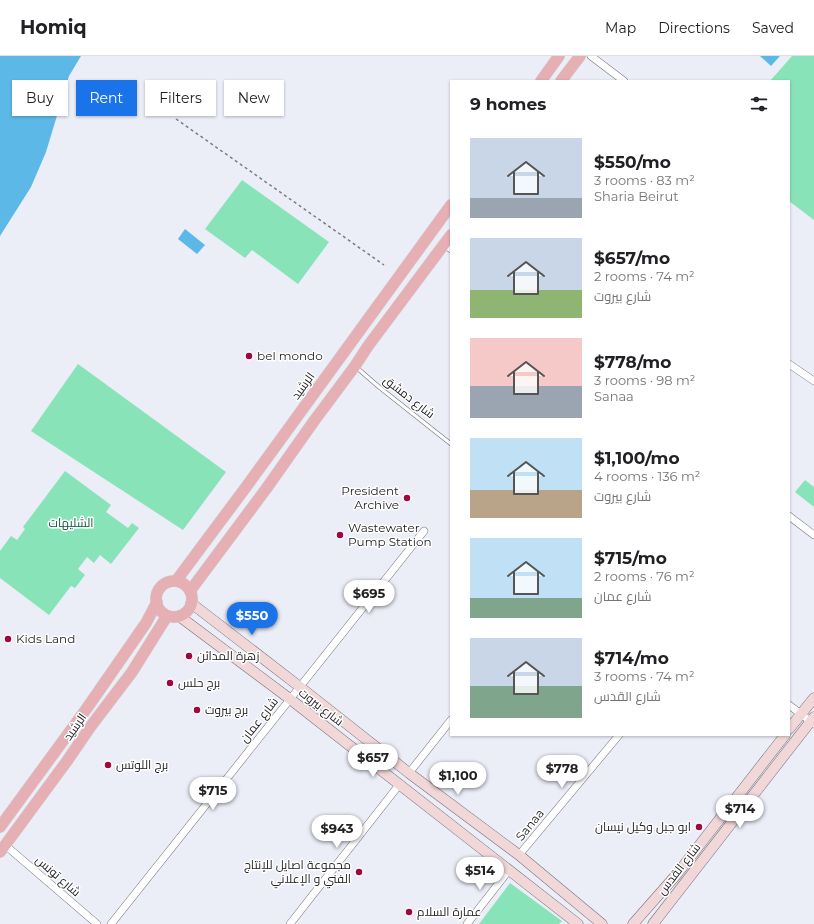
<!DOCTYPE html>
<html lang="en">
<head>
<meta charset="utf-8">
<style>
	:root { --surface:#fff; --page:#f6f6f6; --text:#202124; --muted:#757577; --line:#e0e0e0; --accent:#1a73e8 }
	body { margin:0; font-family:Montserrat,Cairo,sans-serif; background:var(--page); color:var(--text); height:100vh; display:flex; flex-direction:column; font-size:15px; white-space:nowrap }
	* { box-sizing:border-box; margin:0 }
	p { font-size:13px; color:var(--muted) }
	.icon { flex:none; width:22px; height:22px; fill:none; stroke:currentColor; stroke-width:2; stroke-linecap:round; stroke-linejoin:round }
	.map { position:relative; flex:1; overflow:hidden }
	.panel { position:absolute; left:450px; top:24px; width:340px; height:656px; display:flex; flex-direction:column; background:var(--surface); border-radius:0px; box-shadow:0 1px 3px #0004 }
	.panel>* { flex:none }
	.top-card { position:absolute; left:12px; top:24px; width:378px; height:36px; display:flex; gap:8px }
	.price { position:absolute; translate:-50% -34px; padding:0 9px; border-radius:14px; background:#fff; color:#222; font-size:13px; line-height:26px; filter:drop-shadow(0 1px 2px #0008) }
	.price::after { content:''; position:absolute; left:50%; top:24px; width:12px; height:9px; margin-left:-6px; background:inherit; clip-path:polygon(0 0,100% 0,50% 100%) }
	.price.on { background:var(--accent); color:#fff }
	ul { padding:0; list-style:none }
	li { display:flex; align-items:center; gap:12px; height:100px; padding:0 20px }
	li span { display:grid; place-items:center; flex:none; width:112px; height:80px; border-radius:0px; color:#555 }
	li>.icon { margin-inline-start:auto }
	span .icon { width:48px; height:48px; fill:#fffc; stroke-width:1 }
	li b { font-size:17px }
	h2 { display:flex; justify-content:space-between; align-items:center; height:48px; padding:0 20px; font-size:17px }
	.tag { padding:0 14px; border-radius:0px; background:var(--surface); box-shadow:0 1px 3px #0004; font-size:14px; line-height:36px }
	.tag.on { background:var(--accent); color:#fff }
	header { display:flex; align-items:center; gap:24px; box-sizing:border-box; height:56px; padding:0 20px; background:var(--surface); border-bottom:1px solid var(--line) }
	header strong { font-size:19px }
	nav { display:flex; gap:22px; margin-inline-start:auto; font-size:14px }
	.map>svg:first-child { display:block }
</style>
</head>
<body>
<header>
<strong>Homiq</strong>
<nav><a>Map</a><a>Directions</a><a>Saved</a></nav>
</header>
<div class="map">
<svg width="814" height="868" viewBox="0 0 814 868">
	<rect width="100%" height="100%" fill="#ebedf7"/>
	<!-- green -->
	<g fill="#88e4b8">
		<polygon points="792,0 814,0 814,164 789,145 789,25 770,25"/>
		<polygon points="242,124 329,186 298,228 252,194 245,202 205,173"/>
		<polygon points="78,308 226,416 183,474 31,375"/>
		<polygon points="65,415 111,449 106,456 128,472 132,467 139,472 111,508 100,499 94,507 87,501 78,513 85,519 75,532 71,530 49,559 0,522 0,495 11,480 17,484 25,473 23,471"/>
		<polygon points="805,424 814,431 814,451 795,436"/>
		<polygon points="510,827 562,865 559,868 479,868"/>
	</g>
	<!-- water -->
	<g fill="#5cb9e7">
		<polygon points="0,0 81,0 69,20 46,96 31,131 0,180"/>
		<polygon points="760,0 780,0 771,10"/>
		<polygon points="185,173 205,189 197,198 178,183"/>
	</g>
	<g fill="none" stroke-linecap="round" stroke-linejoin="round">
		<!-- lane casing -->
		<g stroke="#71727b" stroke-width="4.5">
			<polyline id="lane" points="356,311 379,331 451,388"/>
		</g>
		<!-- street casing -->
		<g stroke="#71727b" stroke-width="8">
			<g id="street">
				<polyline points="591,0 624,25"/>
				<polyline points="444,188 451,193"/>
				<polyline points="789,308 814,325"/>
				<polyline points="789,460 814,479"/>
				<polyline points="789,649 814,668"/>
				<polyline points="409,717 451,664"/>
				<polyline points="5,789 97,868"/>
				<polyline points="519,799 619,679"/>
				<polyline points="111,868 424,475"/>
				<polyline points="290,868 399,729"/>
				<polyline points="467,868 509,814"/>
			</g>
		</g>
		<!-- secondary casing -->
		<g stroke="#71727b" stroke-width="11">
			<g id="secondary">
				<polyline points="191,547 300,631 409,717 519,799 602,868"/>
				<polyline points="179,560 290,643 578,868"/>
				<polyline points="789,673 814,642"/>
				<polyline points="633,868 677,818 785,679"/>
				<polyline points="653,868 814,661"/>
			</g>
		</g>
		<!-- primary casing -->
		<g stroke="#cececf" stroke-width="12">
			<g id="primary">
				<polyline points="541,25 559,0"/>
				<polyline points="561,25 580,0"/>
				<polyline points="176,525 246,431 451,149"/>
				<circle cx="174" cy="543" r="18"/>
				<polyline points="190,535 266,433 314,365 355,310 368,290 451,179"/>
				<polyline points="0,771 87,652 146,567 157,546"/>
				<polyline points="0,796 67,705 91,670 132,616 167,560"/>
			</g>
		</g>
		<!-- path -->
		<polyline stroke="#7b7c83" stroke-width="1.5" stroke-dasharray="3 3" stroke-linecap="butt" points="176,63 384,209"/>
		<!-- lane -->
		<use href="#lane" stroke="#fff" stroke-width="3.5"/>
		<!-- street -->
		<use href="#street" stroke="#fff" stroke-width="7"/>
		<!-- secondary -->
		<use href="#secondary" stroke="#f2d7d9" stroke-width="10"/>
		<!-- primary -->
		<use href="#primary" stroke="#e6afb3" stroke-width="11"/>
	</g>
	<!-- markers -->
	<g fill="#a20641" stroke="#fff" stroke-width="1.5">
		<circle cx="249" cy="300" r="4"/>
		<circle cx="407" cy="442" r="4"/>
		<circle cx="340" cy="479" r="4"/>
		<circle cx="8" cy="583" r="4"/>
		<circle cx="189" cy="600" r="4"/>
		<circle cx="170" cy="627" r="4"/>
		<circle cx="197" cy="654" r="4"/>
		<circle cx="108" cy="709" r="4"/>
		<circle cx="699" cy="771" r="4"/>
		<circle cx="359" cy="816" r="4"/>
		<circle cx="409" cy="856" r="4"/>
	</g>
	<g text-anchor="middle" stroke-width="3" stroke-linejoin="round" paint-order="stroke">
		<!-- poi labels -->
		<g font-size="12" fill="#1f1f23" stroke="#fff" text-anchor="start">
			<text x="257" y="304">bel mondo</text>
			<text x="399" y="439" text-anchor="end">President<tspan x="399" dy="14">Archive</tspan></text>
			<text x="348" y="476">Wastewater<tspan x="348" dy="14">Pump Station</tspan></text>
			<text x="16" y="587">Kids Land</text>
			<text x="197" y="604">زهرة المدائن</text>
			<text x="178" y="631">برج حلس</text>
			<text x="205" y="658">برج بيروت</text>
			<text x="116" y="713">برج اللوتس</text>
			<text x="691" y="775" text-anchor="end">ابو جبل وكيل نيسان</text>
			<text x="351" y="813" text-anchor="end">مجموعة اصايل للإنتاج<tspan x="351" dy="14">الفني و الإعلاني</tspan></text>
			<text x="417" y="860">عمارة السلام</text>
		</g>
		<!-- street labels -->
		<g font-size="12" fill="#1f1f23" stroke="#fff">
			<text transform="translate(303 330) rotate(-54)" y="4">الرشيد</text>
			<text transform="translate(409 341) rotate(38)" y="4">شارع دمشق</text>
			<text transform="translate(321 651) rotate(38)" y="4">شارع بيروت</text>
			<text transform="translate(259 664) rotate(-52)" y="4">شارع عمان</text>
			<text transform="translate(75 671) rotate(-55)" y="4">الرشيد</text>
			<text transform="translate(530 769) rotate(-51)" y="4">Sanaa</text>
			<text transform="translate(679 813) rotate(-52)" y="4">شارع القدس</text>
			<text transform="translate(58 820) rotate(41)" y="4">شارع تونس</text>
		</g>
		<!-- park labels -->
		<g font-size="12" fill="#0b573b" stroke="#fff">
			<text x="71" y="471">الشليهات</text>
		</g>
	</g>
</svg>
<b class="price" style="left:369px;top:558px">$695</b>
<b class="price on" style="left:252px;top:580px">$550</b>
<b class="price" style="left:373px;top:722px">$657</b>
<b class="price" style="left:562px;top:733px">$778</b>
<b class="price" style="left:458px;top:740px">$1,100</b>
<b class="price" style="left:213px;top:755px">$715</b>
<b class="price" style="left:740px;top:773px">$714</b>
<b class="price" style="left:337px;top:793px">$943</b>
<b class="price" style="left:480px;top:835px">$514</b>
<div class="top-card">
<a class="tag">Buy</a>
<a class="tag on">Rent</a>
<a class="tag">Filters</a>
<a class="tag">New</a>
</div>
<section class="panel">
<h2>9 homes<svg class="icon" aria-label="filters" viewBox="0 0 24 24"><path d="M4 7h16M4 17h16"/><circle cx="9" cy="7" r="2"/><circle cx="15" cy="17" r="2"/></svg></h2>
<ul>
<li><span style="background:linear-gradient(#c9d6e8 75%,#9aa5b1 0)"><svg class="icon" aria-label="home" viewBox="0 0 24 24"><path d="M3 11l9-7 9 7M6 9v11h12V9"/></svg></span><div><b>$550/mo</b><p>3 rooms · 83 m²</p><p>Sharia Beirut</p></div></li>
<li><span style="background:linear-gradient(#c9d6e8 65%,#8fb573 0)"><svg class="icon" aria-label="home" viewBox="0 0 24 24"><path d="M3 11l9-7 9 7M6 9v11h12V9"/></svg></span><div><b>$657/mo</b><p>2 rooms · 74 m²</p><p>شارع بيروت</p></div></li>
<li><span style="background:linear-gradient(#f6c9c9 60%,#9aa5b1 0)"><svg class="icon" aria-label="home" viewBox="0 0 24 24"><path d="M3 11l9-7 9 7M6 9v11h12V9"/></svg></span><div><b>$778/mo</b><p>3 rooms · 98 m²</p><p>Sanaa</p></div></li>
<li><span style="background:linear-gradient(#bfe0f5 65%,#b9a48a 0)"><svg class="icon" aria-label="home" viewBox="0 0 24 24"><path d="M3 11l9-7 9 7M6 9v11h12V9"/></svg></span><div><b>$1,100/mo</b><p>4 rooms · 136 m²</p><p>شارع بيروت</p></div></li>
<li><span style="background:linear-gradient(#bfe0f5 75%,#7fa58c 0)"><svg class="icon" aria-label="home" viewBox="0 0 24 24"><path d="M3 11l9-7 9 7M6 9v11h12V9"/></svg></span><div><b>$715/mo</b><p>2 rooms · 76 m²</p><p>شارع عمان</p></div></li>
<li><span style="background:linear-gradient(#c9d6e8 60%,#7fa58c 0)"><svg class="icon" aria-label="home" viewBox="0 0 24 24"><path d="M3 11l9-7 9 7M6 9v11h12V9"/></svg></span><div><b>$714/mo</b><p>3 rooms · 74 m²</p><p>شارع القدس</p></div></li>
</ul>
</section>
</div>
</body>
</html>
